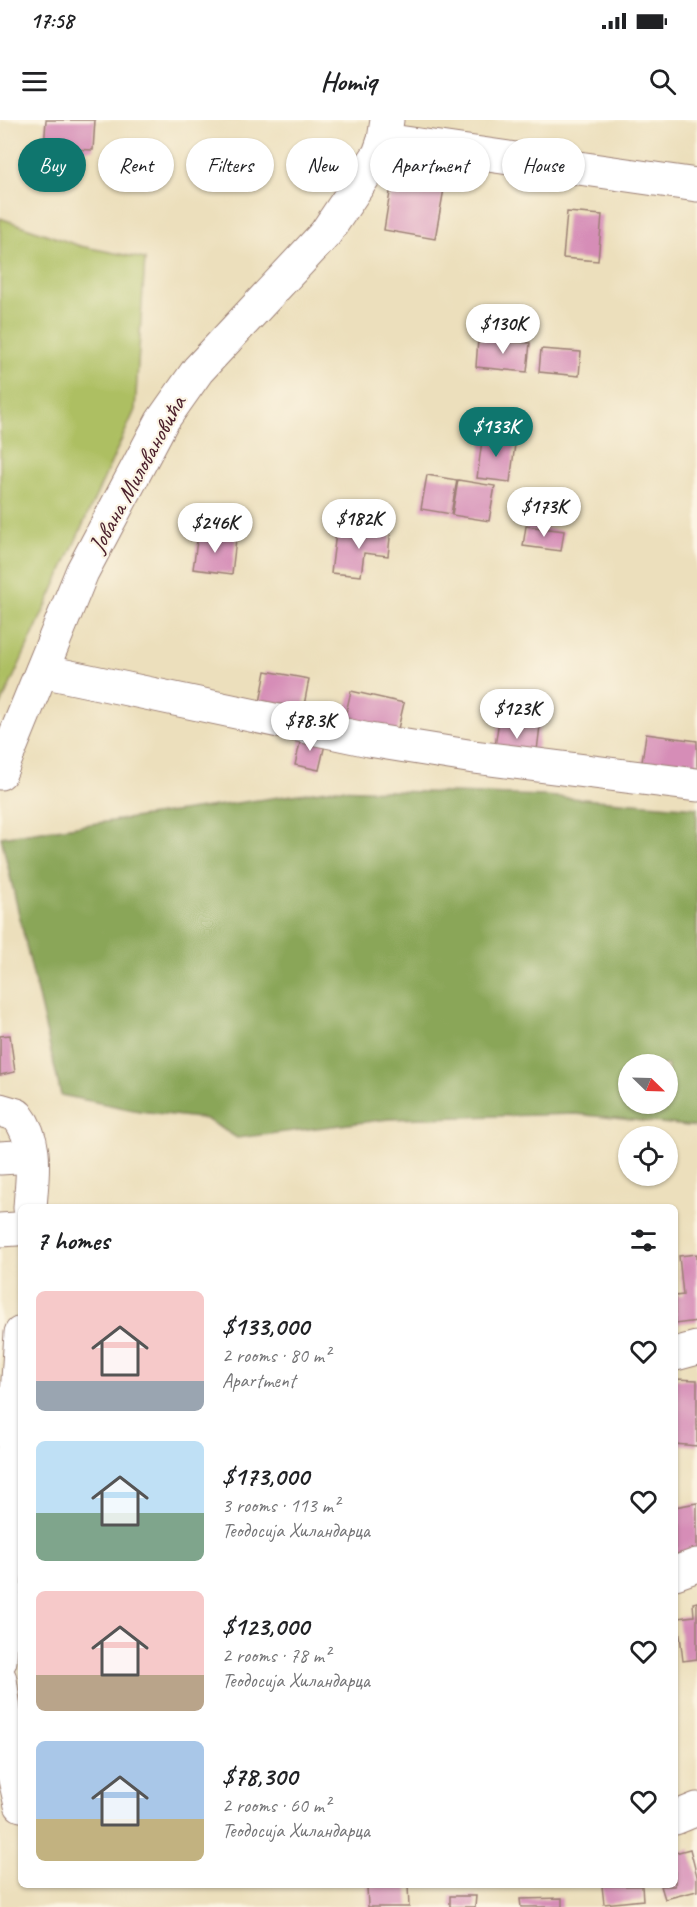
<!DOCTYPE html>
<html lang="en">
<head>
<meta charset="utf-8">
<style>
	:root { --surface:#fff; --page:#f6f6f6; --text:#202124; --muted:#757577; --accent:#0f766e }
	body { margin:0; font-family:Caveat,sans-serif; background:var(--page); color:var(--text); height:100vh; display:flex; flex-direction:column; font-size:22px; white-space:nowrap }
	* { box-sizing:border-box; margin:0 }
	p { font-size:20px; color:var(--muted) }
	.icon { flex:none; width:33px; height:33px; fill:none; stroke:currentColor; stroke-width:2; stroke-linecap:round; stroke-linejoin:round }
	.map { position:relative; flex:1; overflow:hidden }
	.panel { position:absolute; left:18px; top:1084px; width:660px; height:684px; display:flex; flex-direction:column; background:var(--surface); border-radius:9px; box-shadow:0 2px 4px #0004 }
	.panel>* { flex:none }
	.banner { position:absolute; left:18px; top:18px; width:662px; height:54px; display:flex; gap:12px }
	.needle { width:39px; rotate:113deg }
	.tools { position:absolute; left:618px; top:934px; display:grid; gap:12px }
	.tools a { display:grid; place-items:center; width:60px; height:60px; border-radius:50%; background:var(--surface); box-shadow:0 2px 4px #0004; font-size:30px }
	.price { position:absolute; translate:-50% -51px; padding:0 14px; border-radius:21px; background:#fff; color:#222; font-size:20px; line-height:39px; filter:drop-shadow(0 2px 3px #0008) }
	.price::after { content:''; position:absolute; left:50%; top:36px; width:18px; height:14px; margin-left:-9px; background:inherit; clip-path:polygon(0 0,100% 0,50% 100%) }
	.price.on { background:var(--accent); color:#fff }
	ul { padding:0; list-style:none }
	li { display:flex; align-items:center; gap:18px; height:150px; padding:0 18px }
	li span { display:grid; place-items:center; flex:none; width:168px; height:120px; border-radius:9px; color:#555 }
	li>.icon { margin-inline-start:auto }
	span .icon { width:72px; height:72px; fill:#fffc; stroke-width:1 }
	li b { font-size:26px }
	h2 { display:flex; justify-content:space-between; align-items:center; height:72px; padding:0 18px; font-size:26px }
	.tag { padding:0 21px; border-radius:27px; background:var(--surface); box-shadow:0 2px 4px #0004; font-size:21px; line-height:54px }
	.tag.on { background:var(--accent); color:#fff }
	.status { display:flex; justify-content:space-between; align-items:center; height:42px; padding:0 30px; background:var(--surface); direction:ltr }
	.status svg { height:16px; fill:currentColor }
	header { display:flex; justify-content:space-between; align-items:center; height:78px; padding:0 18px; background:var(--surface); font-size:27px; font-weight:800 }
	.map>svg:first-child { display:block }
</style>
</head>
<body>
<div class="status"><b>17:58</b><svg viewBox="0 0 49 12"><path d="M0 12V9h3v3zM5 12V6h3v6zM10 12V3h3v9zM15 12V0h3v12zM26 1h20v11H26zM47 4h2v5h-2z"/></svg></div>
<header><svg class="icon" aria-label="menu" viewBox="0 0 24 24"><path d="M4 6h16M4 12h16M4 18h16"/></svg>Homiq<svg class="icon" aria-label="search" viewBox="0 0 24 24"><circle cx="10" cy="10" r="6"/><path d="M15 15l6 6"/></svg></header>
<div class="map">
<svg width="697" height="1787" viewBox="0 0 697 1787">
	<rect width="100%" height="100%" fill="#fcf5e5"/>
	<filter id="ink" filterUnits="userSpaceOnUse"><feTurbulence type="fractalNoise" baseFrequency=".0167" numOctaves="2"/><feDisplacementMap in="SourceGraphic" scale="12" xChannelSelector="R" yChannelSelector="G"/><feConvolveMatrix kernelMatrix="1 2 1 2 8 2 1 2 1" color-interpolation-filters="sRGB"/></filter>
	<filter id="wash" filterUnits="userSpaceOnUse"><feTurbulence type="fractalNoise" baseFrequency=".008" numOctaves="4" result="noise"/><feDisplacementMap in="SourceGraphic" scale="24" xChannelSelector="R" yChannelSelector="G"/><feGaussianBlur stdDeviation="1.35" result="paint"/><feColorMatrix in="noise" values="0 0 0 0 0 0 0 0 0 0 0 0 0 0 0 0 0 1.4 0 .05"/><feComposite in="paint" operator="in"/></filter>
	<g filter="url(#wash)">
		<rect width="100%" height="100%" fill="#ecdfbc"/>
		<!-- green -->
		<polygon fill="#adbf62" stroke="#7c6f46" stroke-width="1.5" points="0,98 80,126 145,139 135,290 0,587"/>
		<!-- forest -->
		<path fill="#8aa658" stroke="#6a6242" stroke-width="1.5" fill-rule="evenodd" d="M 334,669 L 545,676 L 697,688 L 697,1007 L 576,994 L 389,999 L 237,1018 L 206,999 L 139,991 L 61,975 L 1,717 ZM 628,945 L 668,945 L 668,984 L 628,984 Z"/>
		<g id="blocks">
			<!-- building -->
			<g fill="#d68db7">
				<polygon points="46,0 95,0 93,30 44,28"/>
				<polygon points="392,60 444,69 435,119 384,110"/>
				<polygon points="567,92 602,95 598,141 563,138"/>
				<polygon points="499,186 525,189 522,212 497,210"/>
				<polygon points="478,219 530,223 527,252 476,247"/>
				<polygon points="541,229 581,232 579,256 539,252"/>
				<polygon points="483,313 516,317 510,362 477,358"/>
				<polygon points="427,355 457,360 451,394 421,389"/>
				<polygon points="458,360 495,366 489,401 452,395"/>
				<polygon points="366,406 391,409 388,436 364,433 361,456 331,453 336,413 365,416"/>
				<polygon points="526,406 564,411 561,431 523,426"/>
				<polygon points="198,414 236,419 232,454 193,449"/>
				<polygon points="266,551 309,559 302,596 259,588"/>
				<polygon points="351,571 404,583 397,613 344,601"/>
				<polygon points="499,600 540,606 536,639 494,633"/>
				<polygon points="302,614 326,620 319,650 295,645"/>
				<polygon points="646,614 697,621 697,657 641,649"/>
				<polygon points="10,915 15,952 0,955 0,916"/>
				<polygon points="697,1134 697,1201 675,1204 675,1176 683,1175 679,1136"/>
				<polygon points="675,1259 697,1260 697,1326 675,1324"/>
				<polygon points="697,1383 697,1431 675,1434 675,1387"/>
				<polygon points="697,1482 697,1539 683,1541 678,1498 694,1496 693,1483"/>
				<polygon points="690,1729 697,1756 697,1771 665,1779 661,1766 675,1766 675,1733"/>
				<polygon points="367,1766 408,1766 409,1787 368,1787"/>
				<polygon points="602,1766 642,1766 643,1780 604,1784"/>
				<polygon points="450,1776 476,1776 475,1787 450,1787"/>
				<polygon points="562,1778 562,1787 521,1787 520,1779"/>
			</g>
		</g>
	</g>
	<g filter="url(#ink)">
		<use href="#blocks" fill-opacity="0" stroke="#9b7f74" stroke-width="1.5"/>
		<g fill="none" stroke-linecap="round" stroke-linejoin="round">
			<!-- minor casing -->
			<g stroke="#9b7f74" stroke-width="35">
				<g id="minor">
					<polyline points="384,20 697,65"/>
					<polyline points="42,551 369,620 474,637 697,665"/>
					<polyline points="0,653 82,452 162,301 198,250 325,114 379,34 384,20 387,0"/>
					<path d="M 0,990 L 17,995 C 39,1023 32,1054 30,1088"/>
					<polyline points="0,1038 17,1037"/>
					<polyline points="0,1110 17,1109"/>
					<polyline points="675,1234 697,1228"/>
					<polyline points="675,1453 697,1445"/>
					<polyline points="0,1541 21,1213"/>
					<polyline points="0,1559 11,1642 21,1685"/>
					<polyline points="675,1698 697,1689"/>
				</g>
			</g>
			<!-- minor -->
			<use href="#minor" stroke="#fff" stroke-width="33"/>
		</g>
	</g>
	<g text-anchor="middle" stroke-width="4.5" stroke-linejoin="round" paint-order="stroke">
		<!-- street labels -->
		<g font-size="24" fill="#4a1f2b" stroke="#fcf5e5">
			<text transform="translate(137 354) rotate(-61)" y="8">Јована Миловановића</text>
		</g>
	</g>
</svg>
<div class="tools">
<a><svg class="needle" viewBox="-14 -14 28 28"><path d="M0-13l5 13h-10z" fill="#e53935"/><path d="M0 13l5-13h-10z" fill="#757577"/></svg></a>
<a><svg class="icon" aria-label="locate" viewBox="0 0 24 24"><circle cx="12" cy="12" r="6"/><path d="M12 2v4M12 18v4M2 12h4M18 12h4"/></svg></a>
</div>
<b class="price" style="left:503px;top:235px">$130K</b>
<b class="price on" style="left:496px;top:338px">$133K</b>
<b class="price" style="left:544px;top:418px">$173K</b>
<b class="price" style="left:359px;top:430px">$182K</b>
<b class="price" style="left:215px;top:434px">$246K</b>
<b class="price" style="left:517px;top:620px">$123K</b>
<b class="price" style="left:310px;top:632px">$78.3K</b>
<div class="banner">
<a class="tag on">Buy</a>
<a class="tag">Rent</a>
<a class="tag">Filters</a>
<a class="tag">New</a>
<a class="tag">Apartment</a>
<a class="tag">House</a>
</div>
<section class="panel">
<h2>7 homes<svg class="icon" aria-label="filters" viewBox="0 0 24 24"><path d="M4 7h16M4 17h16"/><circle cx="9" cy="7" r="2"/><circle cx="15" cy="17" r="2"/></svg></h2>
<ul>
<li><span style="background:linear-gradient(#f6c9c9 75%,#9aa5b1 0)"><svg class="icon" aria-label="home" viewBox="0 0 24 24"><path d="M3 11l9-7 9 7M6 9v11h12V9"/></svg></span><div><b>$133,000</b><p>2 rooms · 80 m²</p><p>Apartment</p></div><svg class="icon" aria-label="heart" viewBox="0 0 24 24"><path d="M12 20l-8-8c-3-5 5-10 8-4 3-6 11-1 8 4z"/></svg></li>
<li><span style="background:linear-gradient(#bfe0f5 60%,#7fa58c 0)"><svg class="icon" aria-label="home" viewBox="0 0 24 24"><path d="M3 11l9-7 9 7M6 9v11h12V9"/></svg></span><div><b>$173,000</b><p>3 rooms · 113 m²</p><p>Теодосија Хиландарца</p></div><svg class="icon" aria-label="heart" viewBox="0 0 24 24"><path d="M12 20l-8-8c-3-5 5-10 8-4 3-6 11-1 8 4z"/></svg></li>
<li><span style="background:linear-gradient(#f6c9c9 70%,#b9a48a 0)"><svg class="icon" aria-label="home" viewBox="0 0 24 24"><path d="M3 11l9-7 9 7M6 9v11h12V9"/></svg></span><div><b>$123,000</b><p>2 rooms · 78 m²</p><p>Теодосија Хиландарца</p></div><svg class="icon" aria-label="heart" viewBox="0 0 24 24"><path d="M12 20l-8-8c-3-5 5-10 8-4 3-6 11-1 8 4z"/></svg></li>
<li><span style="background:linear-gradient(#a9c7e8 65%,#c2b280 0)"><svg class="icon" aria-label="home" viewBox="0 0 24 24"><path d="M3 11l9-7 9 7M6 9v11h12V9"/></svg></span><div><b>$78,300</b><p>2 rooms · 60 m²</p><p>Теодосија Хиландарца</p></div><svg class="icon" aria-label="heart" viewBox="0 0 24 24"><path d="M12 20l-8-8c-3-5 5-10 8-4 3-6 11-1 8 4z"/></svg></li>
</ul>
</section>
</div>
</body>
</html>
